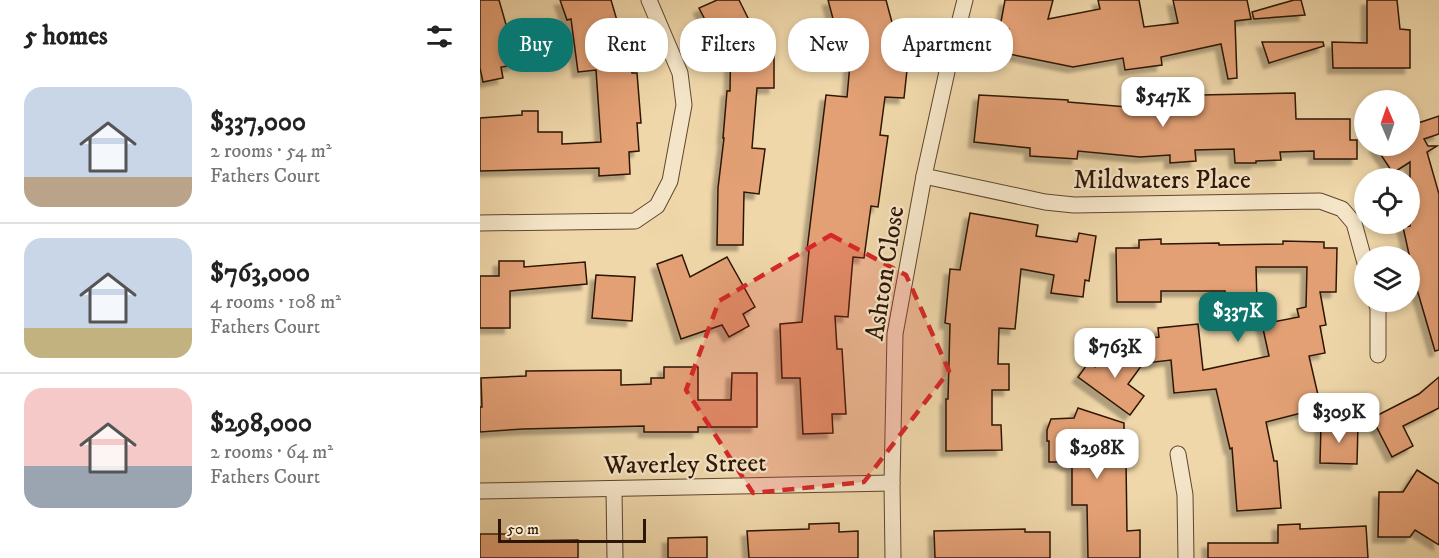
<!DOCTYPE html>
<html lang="en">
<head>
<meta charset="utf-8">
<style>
	:root { --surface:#fff; --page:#f2f2f2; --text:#222; --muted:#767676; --line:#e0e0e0; --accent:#0f766e }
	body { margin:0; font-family:"IM FELL DW Pica",serif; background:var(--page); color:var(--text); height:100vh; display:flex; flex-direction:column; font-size:22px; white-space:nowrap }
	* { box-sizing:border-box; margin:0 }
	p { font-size:20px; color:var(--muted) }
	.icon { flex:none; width:33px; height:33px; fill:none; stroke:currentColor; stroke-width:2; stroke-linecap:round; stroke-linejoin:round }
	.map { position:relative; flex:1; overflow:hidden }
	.drawer { display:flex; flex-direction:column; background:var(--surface); width:480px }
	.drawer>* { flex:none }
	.banner { position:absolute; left:18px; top:18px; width:570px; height:54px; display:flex; gap:12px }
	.needle { width:39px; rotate:358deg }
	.fabs { position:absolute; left:874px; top:90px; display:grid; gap:12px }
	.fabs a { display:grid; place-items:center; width:66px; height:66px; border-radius:50%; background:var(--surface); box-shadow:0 3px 9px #0003; font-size:30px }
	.scale { position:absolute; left:18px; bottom:15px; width:148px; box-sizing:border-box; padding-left:6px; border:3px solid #2d1605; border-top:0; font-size:16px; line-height:21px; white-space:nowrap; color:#2d1605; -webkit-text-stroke:4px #f5e5c8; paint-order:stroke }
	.price { position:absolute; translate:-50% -51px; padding:0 14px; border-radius:12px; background:#fff; color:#222; font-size:20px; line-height:39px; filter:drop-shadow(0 2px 3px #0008) }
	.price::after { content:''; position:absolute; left:50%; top:36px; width:18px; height:14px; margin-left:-9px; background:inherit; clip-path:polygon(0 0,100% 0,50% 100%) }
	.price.current { background:var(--accent); color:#fff }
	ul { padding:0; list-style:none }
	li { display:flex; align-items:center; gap:18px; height:150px; padding:0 24px }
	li+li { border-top:2px solid var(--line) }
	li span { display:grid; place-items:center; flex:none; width:168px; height:120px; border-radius:18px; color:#555 }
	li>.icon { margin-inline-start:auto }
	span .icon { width:72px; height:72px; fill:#fffc; stroke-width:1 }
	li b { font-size:26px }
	h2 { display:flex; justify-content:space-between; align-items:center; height:72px; padding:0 24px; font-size:26px }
	.chip { padding:0 21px; border-radius:24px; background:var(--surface); box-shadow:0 3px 9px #0003; font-size:21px; line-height:54px }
	.chip.current { background:var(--accent); color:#fff }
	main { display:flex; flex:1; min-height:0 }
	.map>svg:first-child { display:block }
</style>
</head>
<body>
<main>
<section class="drawer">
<h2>5 homes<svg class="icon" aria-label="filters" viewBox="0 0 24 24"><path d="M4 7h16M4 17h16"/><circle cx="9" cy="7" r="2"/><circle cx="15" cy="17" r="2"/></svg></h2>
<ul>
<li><span style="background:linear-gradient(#c9d6e8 75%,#b9a48a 0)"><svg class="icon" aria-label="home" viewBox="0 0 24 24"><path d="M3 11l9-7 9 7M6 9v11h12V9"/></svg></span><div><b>$337,000</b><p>2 rooms · 54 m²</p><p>Fathers Court</p></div></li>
<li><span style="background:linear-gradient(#c9d6e8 75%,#c2b280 0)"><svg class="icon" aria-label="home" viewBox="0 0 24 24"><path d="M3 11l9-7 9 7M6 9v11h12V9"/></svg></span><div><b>$763,000</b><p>4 rooms · 108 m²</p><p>Fathers Court</p></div></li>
<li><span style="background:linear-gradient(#f6c9c9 65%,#9aa5b1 0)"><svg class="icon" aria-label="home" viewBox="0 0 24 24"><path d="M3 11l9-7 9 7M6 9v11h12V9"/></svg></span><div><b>$298,000</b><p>2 rooms · 64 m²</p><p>Fathers Court</p></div></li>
</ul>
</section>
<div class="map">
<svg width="959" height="558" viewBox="0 0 959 558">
	<defs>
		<filter id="shadow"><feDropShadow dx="-5.5" dy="5.5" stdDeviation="1.5" flood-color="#0004"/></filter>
	</defs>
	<rect width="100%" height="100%" fill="#efd7aa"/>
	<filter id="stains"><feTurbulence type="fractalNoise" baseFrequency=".00333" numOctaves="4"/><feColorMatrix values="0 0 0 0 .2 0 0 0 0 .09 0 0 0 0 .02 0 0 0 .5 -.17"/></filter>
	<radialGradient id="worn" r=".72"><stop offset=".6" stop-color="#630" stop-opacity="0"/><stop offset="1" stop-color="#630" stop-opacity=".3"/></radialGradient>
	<!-- building -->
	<g fill="#e3a075" stroke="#2d1605" stroke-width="1.5" filter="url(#shadow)">
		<polygon points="0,0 19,0 29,35 34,65 21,67 23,78 3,82 0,68"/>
		<polygon points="80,0 131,0 138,24 146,23 152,73 157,73 161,123 157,123 159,151 149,152 150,174 119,176 119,168 0,171 0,118 42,115 42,111 58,111 58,132 82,132 82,144 121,142 116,70 98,72 91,19 87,20"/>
		<polygon points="237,0 259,0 277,36 282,36 282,53 294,53 294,88 277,88 272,148 285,149 279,194 264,192 263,245 237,245 238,188 244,138 243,138 247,91 250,91 251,30 235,39 219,8"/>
		<polygon points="348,0 406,0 417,41 430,42 424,98 405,97 400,135 408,136 398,207 391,206 384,258 373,257 368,317 355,316 357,349 362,349 366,414 352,414 353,433 323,434 320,378 302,378 300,324 322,322 329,251 327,250 346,95 367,97 372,42 360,45"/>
		<polygon points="525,0 573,0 568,19 620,9 618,0 659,0 664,27 698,23 693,0 767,0 771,19 755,21 757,78 748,79 741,44 681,57 682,65 645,70 643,58 593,67 524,53 529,29 520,27"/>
		<polygon points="814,0 821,0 825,15 774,19 772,12"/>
		<polygon points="887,0 917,0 920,29 930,30 930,68 853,68 852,42 887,43"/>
		<polygon points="782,42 843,42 844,46 789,63"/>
		<polygon points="815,93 816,119 870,119 870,140 877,140 877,159 834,159 834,151 800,152 801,160 776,161 776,163 755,163 754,149 715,150 716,161 690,163 690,155 660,157 598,151 597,159 550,156 550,148 494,142 499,95 588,100 588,102 659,108 659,104 721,101 721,95"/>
		<polygon points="959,116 959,134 944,139 948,146 957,146 947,152 959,194 959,350 955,351 936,286 923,227 930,226 930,162 913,173 895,146 930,146 930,117 935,124"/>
		<polygon points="490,213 558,225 556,236 597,242 599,233 616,236 609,281 605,280 603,297 571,293 574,275 541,269 535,329 519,328 518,364 529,364 529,390 512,390 512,425 521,425 522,450 466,451 466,399 468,399 470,324 465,323 470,269 480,270"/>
		<polygon points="681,239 681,244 739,243 739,245 803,244 803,241 844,242 844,248 857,248 856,292 840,292 846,325 840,326 845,353 829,356 841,408 786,422 794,461 797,461 801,508 757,511 752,448 750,449 736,389 694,393 691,360 666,363 663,339 679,337 678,328 718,324 723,370 789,356 782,324 819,317 817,309 826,307 827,267 776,267 777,302 745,303 745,291 681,291 681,302 637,302 636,248 659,248 659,240"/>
		<polygon points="202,255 210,277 247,257 275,307 263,314 269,326 249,337 242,325 201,339 177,264"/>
		<polygon points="19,261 44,261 44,267 105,262 107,284 30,291 30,328 0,328 0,276 19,276"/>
		<polygon points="116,275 155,277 152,321 112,318"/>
		<polygon points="632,344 662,365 648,384 664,396 650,415 598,377 609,362 615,367"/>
		<polygon points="184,367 218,367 218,400 251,400 252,373 277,373 277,427 218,427 218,432 164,432 164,426 43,429 0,432 0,407 2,407 1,378 46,376 46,371 141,370 141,385 171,384 171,378 184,378"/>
		<polygon points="959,377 959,408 923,426 933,446 912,457 892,418 939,394"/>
		<polygon points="598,408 644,423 644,440 638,459 646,461 647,531 660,530 660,558 608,558 607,505 592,505 592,466 578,462 569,462 569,441 567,441 567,430 571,419 594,418"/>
		<polygon points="841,423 878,424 877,464 840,463"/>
		<polygon points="937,470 959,484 959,545 935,530 930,537 898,537 899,492 923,492"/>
		<polygon points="359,523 359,532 378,531 378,558 269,558 267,531 329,529 329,524"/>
		<polygon points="820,524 820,529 886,526 888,558 728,558 728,543 798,543 798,525"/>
		<polygon points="545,529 545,532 570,532 570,558 455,558 454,531"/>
		<polygon points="0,534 30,534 30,541 98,540 98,558 0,558"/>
		<polygon points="227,537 227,558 188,558 188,538"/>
	</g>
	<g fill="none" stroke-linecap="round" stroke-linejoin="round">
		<!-- minor casing -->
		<g stroke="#5e462e" stroke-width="17">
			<g id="minor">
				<polyline points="444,176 565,202 594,205 840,201 862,209 874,223 885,263"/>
				<polyline points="0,223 155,221 177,206 190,181 204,105 200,73 169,0"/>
				<polyline points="896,302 898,309 898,355"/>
				<polyline points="698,454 705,495 706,558"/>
				<polyline points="134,489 135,558"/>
				<polyline points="0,491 412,483"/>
				<polyline points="413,558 412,483 415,334 444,176 468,67 485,0"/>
			</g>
		</g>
		<!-- minor -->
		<use href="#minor" stroke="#f5e5c8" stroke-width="15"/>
	</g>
	<!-- marked area -->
	<path fill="#d62828" fill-opacity="0.2" stroke="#d62828" stroke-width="4.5" stroke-dasharray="12 8" stroke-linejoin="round" d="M 351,235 L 426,275 L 469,371 L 384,482 L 273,493 L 206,390 L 239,301 Z"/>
	<g text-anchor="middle" stroke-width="4.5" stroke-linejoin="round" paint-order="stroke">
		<!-- street labels -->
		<g font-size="26" fill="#2d1605" stroke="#f5e5c8">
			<text x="682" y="188">Mildwaters Place</text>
			<text transform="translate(404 273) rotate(-81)" y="9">Ashton Close</text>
			<text transform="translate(205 463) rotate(-1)" y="9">Waverley Street</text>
		</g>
	</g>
	<rect width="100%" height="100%" filter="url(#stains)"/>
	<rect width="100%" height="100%" fill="url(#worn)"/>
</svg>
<div class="fabs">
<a><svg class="needle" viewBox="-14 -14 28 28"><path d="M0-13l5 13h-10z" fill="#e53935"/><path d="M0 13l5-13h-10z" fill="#767676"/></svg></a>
<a><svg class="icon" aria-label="locate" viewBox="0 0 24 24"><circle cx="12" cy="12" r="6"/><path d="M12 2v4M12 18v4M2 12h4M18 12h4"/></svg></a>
<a><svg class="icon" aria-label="layers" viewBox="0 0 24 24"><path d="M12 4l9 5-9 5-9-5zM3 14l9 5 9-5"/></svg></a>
</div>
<div class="scale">50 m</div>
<b class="price" style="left:683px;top:128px">$547K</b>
<b class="price current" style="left:758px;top:343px">$337K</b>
<b class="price" style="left:635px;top:379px">$763K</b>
<b class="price" style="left:859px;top:444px">$309K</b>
<b class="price" style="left:617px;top:480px">$298K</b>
<div class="banner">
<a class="chip current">Buy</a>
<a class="chip">Rent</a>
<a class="chip">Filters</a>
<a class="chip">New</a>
<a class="chip">Apartment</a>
</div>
</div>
</main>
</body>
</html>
